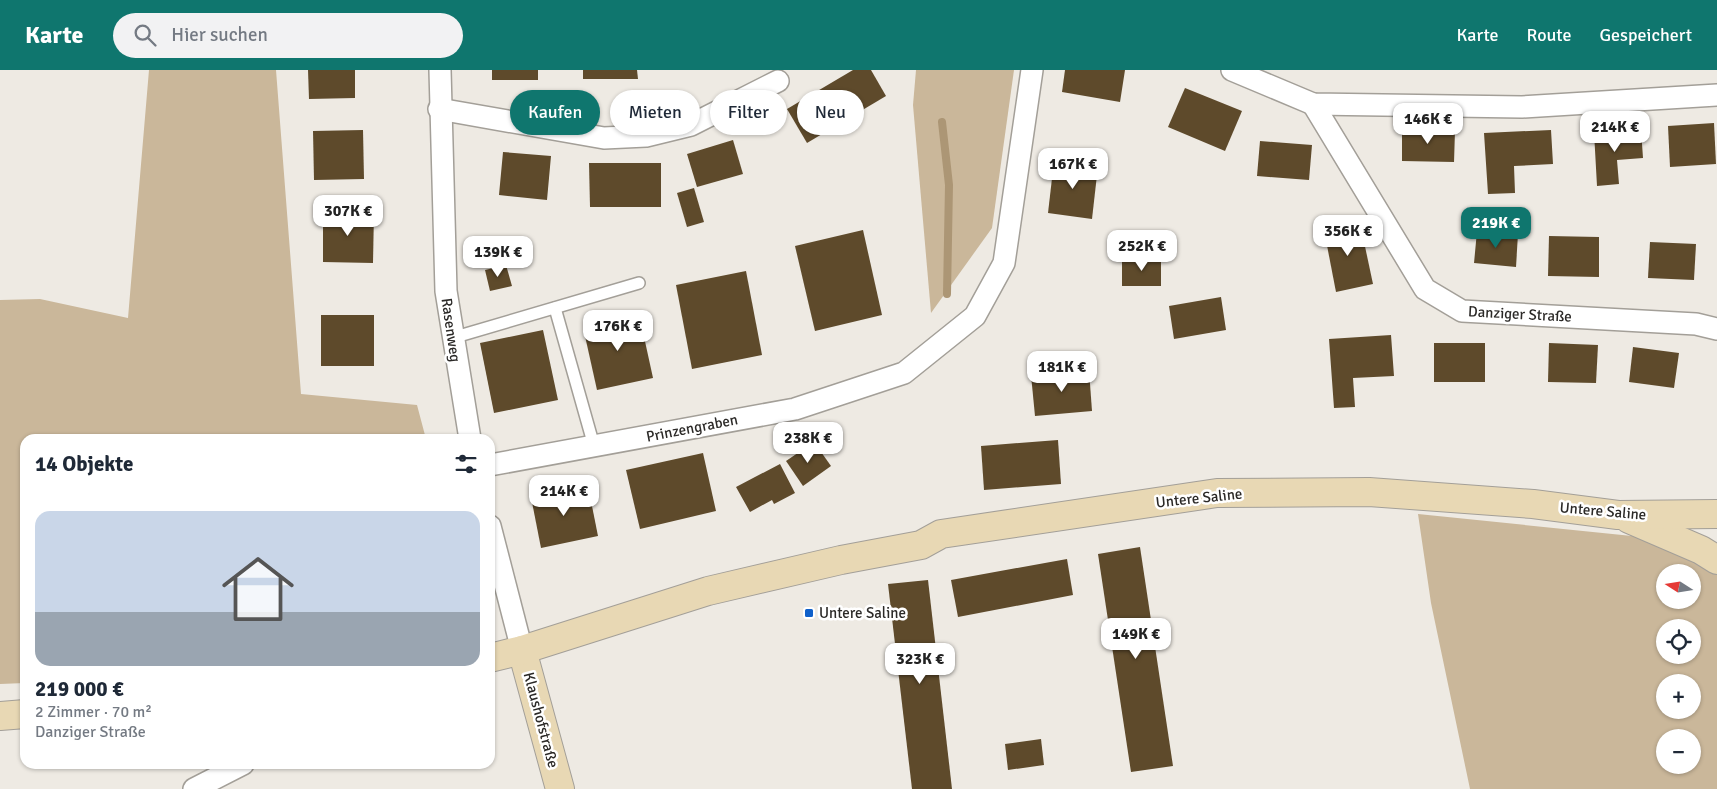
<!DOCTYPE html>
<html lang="de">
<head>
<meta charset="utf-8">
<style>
	:root { --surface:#fff; --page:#f2f2f3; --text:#1f2937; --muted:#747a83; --accent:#0f766e }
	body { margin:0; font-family:Signika,sans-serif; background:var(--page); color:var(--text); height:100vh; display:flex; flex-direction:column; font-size:19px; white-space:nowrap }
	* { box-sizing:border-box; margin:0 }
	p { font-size:16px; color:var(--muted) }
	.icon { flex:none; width:28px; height:28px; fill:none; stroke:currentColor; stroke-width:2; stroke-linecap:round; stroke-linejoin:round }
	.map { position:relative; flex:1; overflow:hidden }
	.sheet { position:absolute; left:20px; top:364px; width:475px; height:335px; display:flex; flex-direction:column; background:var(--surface); border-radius:15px; box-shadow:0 1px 4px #0004 }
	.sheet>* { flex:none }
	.banner { position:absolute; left:510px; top:20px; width:475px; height:45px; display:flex; gap:10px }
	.needle { width:32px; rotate:282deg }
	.controls { position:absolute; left:1656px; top:494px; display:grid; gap:10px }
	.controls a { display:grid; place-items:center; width:45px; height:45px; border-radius:50%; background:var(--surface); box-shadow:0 1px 4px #0004; font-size:25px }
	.price { position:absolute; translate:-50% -42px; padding:0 11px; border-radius:10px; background:#fff; color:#222; font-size:16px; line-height:32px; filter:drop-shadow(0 1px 2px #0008) }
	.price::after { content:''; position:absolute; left:50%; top:30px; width:15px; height:11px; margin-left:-8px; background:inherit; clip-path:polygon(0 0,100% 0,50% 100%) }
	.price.active { background:var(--accent); color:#fff }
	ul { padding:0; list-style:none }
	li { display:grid; align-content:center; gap:10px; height:265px; padding:0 15px }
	li span { display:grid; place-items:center; height:155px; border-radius:15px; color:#555 }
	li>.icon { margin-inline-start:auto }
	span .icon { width:90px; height:90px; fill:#fffc; stroke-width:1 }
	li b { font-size:21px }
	h2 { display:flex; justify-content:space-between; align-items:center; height:60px; padding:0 15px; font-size:21px }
	.chip { padding:0 18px; border-radius:22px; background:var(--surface); box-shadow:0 1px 4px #0004; font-size:18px; line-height:45px }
	.chip.active { background:var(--accent); color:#fff }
	header { display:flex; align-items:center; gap:30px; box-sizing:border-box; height:70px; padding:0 25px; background:var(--accent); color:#fff }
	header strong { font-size:24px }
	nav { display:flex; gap:28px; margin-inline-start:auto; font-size:18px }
	.search { width:350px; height:45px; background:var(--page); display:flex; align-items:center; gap:12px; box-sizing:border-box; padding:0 18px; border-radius:28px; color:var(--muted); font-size:19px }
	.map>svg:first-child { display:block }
</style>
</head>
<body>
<header>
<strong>Karte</strong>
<div class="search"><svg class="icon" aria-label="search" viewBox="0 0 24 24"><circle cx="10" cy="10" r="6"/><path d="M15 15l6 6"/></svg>Hier suchen</div>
<nav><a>Karte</a><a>Route</a><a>Gespeichert</a></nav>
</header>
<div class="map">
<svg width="1717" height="719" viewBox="0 0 1717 719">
	<rect width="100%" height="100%" fill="#eeeae3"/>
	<!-- green -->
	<g fill="#cab79a" fill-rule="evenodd">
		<polygon points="149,0 276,0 301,324 417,335 426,369 25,369 25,613 0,614 0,230 40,229 128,248"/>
		<polygon points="916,0 1014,0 992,158 931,243 913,35"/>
		<path d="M 1418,444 L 1681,471 L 1717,499 L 1717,719 L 1470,719 L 1431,533 ZM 1665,502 L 1692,502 L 1692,530 L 1665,530 ZM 1665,558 L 1692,558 L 1692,585 L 1665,585 ZM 1665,612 L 1692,612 L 1692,640 L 1665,640 ZM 1665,668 L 1692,668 L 1692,695 L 1665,695 Z"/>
	</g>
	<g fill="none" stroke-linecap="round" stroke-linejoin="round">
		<!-- stream -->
		<polyline stroke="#ac9675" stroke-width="8" points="942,52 949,115 947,224"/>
	</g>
	<!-- building -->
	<g fill="#5e4a2b">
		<polygon points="308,0 355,0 355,28 309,29"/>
		<rect x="492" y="0" width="46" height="10"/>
		<polygon points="583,0 637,0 638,9 583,9"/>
		<polygon points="853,0 871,0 886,26 807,73 787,39"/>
		<polygon points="1065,0 1125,0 1120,32 1062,22"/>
		<polygon points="1185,18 1242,41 1225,81 1168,57"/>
		<polygon points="1714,53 1716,94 1670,97 1668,56"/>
		<polygon points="1402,59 1455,60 1454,92 1402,91"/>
		<polygon points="1641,59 1643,88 1617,90 1619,114 1597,116 1594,62"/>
		<polygon points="363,60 364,109 314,110 313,61"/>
		<polygon points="1551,60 1553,94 1514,96 1515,123 1488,124 1484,63"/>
		<polygon points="733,70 743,104 697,117 687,84"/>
		<polygon points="1260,71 1312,75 1309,110 1257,106"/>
		<polygon points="503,82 551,86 547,130 499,125"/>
		<polygon points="1054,91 1098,96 1092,149 1048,143"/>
		<polygon points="589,93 661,93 661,137 590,137"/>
		<polygon points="694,118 704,152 687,157 677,123"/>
		<polygon points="323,141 374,142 373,193 323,192"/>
		<polygon points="1360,153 1373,214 1336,222 1324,160"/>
		<polygon points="863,160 882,245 815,261 795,176"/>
		<polygon points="1477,161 1518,164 1516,197 1474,193"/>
		<polygon points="1549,166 1599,167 1599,207 1548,206"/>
		<polygon points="1650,172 1696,174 1694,210 1648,208"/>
		<rect x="1122" y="188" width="39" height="28"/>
		<polygon points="506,195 512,216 490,221 485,200"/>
		<polygon points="746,201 762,285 692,299 676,215"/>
		<polygon points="1221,227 1226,260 1174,269 1169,236"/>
		<polygon points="639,244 653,308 597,320 583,257"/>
		<rect x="321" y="245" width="53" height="51"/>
		<polygon points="543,260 558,330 494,343 480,273"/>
		<polygon points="1391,265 1394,306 1353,308 1355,337 1334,338 1329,269"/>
		<rect x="1434" y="273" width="51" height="39"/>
		<polygon points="1549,273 1598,275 1596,313 1548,312"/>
		<polygon points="1633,277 1679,283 1674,318 1629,312"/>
		<polygon points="1089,300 1092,341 1035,346 1031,305"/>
		<polygon points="1058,370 1061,414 984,420 981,376"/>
		<polygon points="814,372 831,396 803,416 786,391"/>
		<polygon points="703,383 716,441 640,459 626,400"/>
		<polygon points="780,394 795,423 774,434 772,430 750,442 736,417"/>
		<polygon points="588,416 598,466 541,478 531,427"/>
		<polygon points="1140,477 1173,696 1131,702 1098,484"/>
		<polygon points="1067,489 1073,525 958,547 951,510"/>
		<polygon points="928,510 952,719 912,719 888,514"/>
		<polygon points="1041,669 1044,695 1008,700 1005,674"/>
	</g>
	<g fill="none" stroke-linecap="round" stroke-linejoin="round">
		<!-- service casing -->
		<g stroke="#a39f98" stroke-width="14">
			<g id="service">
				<polyline points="555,238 594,376"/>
				<polyline points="452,268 639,213"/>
			</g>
		</g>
		<!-- minor casing -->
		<g stroke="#a39f98" stroke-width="24">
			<g id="minor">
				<polyline points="440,0 446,221 470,369"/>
				<polyline points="1232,0 1313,34 1522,37 1717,25"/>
				<polyline points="1313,34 1425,219 1462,241 1696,254 1717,259"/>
				<polyline points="439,39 604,68 646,66 691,55 778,11"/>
				<polyline points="490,395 795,339 904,303 975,246 1004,193 1032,0"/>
				<polyline points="490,456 522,580"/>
				<polyline points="194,719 243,694"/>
			</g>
		</g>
		<!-- secondary casing -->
		<g stroke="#a39f98" stroke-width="30">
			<g id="secondary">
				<polyline points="1629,449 1701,480 1717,490"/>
				<polyline points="522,580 560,719"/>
				<polyline points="490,588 522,580 708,521 841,490 921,475 941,464 1217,423 1369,422 1533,434 1618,445 1717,444"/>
				<polyline points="0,646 25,644"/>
			</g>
		</g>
		<!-- service -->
		<use href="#service" stroke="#fff" stroke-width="11"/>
		<!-- minor -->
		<use href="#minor" stroke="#fff" stroke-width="21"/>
		<!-- secondary -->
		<use href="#secondary" stroke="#e8d8b4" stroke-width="28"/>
	</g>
	<!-- markers -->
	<rect fill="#0f60ca" stroke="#fff" stroke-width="2" x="804" y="538" width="10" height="10" rx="2.5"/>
	<g text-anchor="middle" stroke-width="5" stroke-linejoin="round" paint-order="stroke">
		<!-- street labels -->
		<g font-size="15" fill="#2b2927" stroke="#fff">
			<text transform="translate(1520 244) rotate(3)" y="5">Danziger Straße</text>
			<text transform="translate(451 260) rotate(82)" y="5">Rasenweg</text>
			<text transform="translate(692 358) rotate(-11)" y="5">Prinzengraben</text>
			<text transform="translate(1199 428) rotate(-6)" y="5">Untere Saline</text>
			<text transform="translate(1603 441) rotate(5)" y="5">Untere Saline</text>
			<text transform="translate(541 650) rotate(75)" y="5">Klaushofstraße</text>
		</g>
		<!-- poi labels -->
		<g font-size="15" fill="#2b2927" stroke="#fff" text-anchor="start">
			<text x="819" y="548">Untere Saline</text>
		</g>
	</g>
</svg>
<div class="controls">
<a><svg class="needle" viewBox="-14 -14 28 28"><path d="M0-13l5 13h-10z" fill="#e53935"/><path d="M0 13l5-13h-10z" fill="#747a83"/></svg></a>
<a><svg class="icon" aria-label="locate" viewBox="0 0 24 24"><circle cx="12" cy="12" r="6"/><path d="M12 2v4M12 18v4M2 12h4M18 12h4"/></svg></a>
<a>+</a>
<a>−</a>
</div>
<b class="price" style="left:1428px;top:75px">146K €</b>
<b class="price" style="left:1615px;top:83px">214K €</b>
<b class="price" style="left:1073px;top:120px">167K €</b>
<b class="price" style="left:348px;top:167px">307K €</b>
<b class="price active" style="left:1496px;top:179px">219K €</b>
<b class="price" style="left:1348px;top:187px">356K €</b>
<b class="price" style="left:1142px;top:202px">252K €</b>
<b class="price" style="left:498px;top:208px">139K €</b>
<b class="price" style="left:618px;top:282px">176K €</b>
<b class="price" style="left:1062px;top:323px">181K €</b>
<b class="price" style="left:808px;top:394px">238K €</b>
<b class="price" style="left:564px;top:447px">214K €</b>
<b class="price" style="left:1136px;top:590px">149K €</b>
<b class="price" style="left:920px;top:615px">323K €</b>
<div class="banner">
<a class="chip active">Kaufen</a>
<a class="chip">Mieten</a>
<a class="chip">Filter</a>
<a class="chip">Neu</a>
</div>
<section class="sheet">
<h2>14 Objekte<svg class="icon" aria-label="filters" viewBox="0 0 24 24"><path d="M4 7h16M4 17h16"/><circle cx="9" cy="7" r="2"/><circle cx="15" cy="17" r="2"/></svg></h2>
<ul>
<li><span style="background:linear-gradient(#c9d6e8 65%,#9aa5b1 0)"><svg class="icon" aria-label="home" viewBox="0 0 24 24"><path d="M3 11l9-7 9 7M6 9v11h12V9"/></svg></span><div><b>219 000 €</b><p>2 Zimmer · 70 m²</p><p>Danziger Straße</p></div></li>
</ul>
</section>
</div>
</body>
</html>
